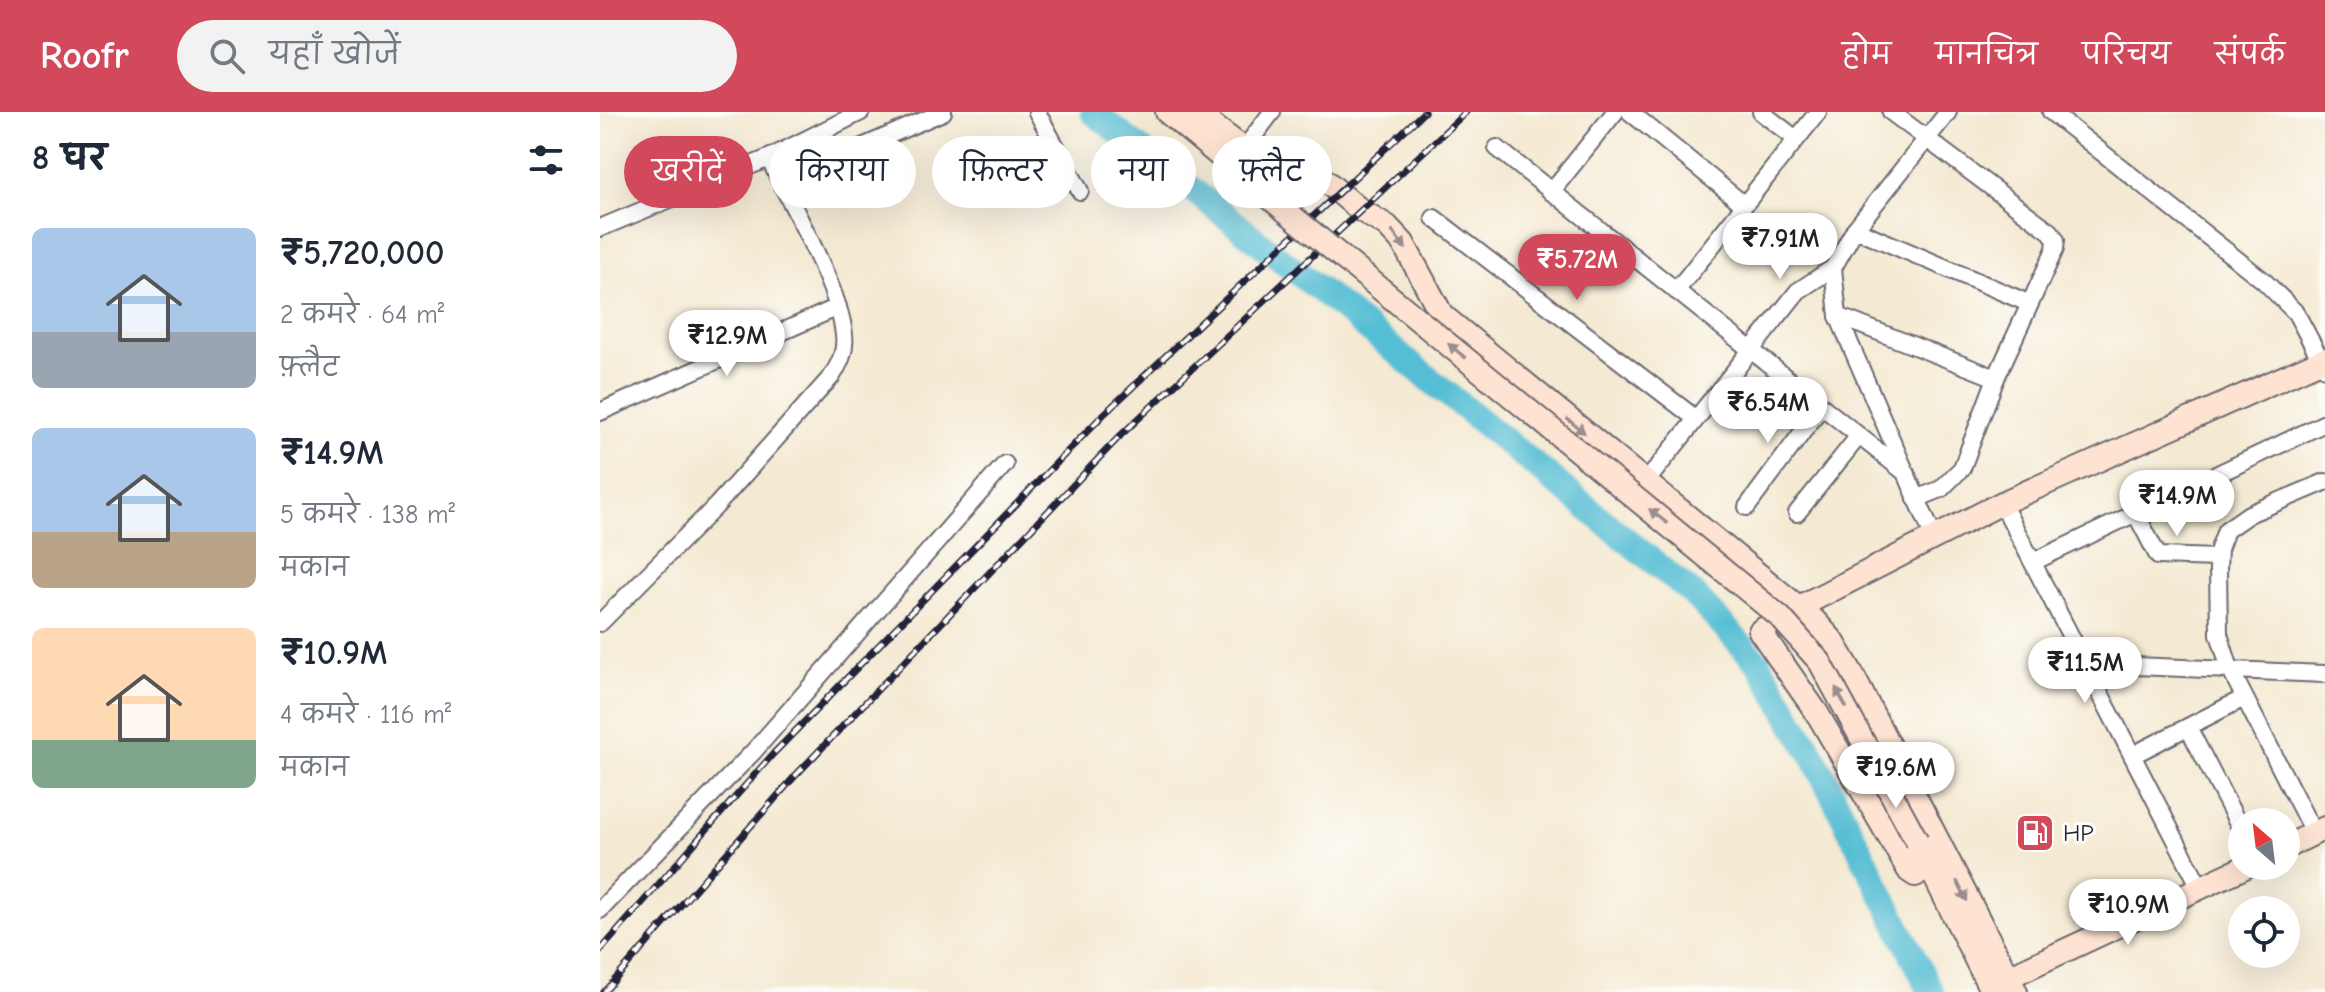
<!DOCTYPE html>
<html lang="hi">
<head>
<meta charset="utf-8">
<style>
	:root { --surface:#fff; --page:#f2f2f3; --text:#1f2937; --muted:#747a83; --accent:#d1495b }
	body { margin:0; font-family:"Comic Neue","Playpen Sans Deva",sans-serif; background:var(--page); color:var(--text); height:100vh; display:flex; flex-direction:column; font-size:30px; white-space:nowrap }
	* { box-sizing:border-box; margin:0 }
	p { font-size:26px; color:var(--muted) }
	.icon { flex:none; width:44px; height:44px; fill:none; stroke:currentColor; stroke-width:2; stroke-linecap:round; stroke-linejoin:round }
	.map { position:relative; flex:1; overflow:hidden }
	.panel { display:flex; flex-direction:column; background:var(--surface); width:600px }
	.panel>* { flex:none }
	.top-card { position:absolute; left:24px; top:24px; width:760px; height:72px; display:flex; gap:16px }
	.needle { width:52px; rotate:332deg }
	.buttons { position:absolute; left:1628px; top:696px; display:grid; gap:16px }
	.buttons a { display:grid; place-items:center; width:72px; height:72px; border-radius:50%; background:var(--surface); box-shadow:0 8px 32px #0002; font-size:40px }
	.price { position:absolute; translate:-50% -68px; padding:0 18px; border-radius:28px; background:#fff; color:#222; font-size:26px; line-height:52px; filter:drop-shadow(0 2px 4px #0008) }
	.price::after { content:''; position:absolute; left:50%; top:48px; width:24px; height:18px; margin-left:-12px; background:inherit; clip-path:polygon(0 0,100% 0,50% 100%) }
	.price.selected { background:var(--accent); color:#fff }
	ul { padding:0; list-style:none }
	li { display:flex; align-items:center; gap:24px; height:200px; padding:0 32px }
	li span { display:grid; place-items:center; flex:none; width:224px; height:160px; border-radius:12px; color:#555 }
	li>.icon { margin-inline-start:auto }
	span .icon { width:96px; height:96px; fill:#fffc; stroke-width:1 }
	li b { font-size:34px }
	h2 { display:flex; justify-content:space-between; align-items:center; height:96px; padding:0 32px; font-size:34px }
	.chip { padding:0 28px; border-radius:36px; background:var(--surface); box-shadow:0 8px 32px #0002; font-size:28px; line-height:72px }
	.chip.selected { background:var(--accent); color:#fff }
	header { display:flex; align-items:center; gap:48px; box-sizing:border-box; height:112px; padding:0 40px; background:var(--accent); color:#fff }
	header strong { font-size:38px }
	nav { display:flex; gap:44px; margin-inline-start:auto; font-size:28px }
	.search { width:560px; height:72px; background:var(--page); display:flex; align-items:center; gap:20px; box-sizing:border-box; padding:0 28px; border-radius:44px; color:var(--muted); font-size:30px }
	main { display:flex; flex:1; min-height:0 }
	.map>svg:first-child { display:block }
</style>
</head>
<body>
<header>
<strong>Roofr</strong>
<div class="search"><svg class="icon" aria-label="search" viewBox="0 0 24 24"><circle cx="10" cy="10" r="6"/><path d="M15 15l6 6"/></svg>यहाँ खोजें</div>
<nav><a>होम</a><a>मानचित्र</a><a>परिचय</a><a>संपर्क</a></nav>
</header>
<main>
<section class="panel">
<h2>8 घर<svg class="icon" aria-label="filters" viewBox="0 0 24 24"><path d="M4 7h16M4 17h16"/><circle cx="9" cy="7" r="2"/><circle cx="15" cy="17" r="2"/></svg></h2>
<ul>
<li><span style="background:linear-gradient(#a9c7e8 65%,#9aa5b1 0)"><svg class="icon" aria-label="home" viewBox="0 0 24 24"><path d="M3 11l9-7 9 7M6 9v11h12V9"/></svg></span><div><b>₹5,720,000</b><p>2 कमरे · 64 m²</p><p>फ़्लैट</p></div></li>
<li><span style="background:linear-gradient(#a9c7e8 65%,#b9a48a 0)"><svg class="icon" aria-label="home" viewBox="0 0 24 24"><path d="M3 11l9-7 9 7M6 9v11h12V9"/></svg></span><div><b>₹14.9M</b><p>5 कमरे · 138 m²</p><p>मकान</p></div></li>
<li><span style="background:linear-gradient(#ffd9b3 70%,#7fa58c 0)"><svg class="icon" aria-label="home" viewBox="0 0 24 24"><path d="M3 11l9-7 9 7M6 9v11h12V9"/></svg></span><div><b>₹10.9M</b><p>4 कमरे · 116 m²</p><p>मकान</p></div></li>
</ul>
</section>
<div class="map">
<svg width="1725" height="880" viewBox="0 0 1725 880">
	<rect width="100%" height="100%" fill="#fdfcf7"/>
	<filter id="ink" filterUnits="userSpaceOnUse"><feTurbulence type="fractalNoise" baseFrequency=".0125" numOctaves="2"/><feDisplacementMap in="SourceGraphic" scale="16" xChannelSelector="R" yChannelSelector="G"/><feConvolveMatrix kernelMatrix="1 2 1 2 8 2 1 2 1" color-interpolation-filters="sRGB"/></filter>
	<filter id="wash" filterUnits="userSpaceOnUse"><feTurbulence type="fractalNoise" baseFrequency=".006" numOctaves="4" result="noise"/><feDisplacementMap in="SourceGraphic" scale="32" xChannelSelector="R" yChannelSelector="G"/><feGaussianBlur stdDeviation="1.8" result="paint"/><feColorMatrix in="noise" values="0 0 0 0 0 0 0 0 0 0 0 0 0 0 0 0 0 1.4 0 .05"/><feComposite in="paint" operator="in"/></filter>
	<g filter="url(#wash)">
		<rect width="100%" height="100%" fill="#f4e9d2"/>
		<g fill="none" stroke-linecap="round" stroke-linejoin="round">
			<!-- river -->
			<polyline stroke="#57bed4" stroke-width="26" points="493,0 725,182 1094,483 1159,552 1210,638 1331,880"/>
		</g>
	</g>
	<g filter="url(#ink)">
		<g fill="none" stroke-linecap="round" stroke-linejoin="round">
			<!-- street casing -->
			<g stroke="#6c6870" stroke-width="20">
				<g id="street">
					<polyline points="437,0 480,79"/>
					<polyline points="1030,0 1143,92"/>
					<polyline points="1161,0 1196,27"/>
					<polyline points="1291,0 1451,120 1456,128 1455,137 1396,266 1362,356 1341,377 1316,387"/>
					<polyline points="1451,0 1664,169 1696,201 1725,256"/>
					<polyline points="210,26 227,46 239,45 343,0"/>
					<polyline points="897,36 1307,362"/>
					<polyline points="644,37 672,0"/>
					<polyline points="951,80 1015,0"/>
					<polyline points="834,106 1095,306"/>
					<polyline points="0,116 169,46 261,0"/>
					<polyline points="1255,117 1428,191"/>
					<polyline points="1233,156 1238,204 1334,426"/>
					<polyline points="1076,179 1218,0"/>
					<polyline points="1238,204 1396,266"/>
					<polyline points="0,300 238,195"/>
					<polyline points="1046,370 1198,179 1233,156 1255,117 1348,0"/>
					<polyline points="1402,391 1601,777"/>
					<polyline points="1147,395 1221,295"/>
					<polyline points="1197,401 1258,325"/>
					<polyline points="1536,402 1558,444 1618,446"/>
					<polyline points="1433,450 1725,311"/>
					<path d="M 0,511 L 116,394 L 232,264 C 240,251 246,239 244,223 C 240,177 190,91 169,46"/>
					<polyline points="1487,552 1725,562"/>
					<polyline points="1588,615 1642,719"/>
					<polyline points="1533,643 1644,586"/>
					<polyline points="1714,722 1630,557 1619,522 1618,457 1619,437 1626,418 1649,402 1725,370"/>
					<polyline points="0,798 154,639 405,352"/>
				</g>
			</g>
			<!-- secondary casing -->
			<g stroke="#6c6870" stroke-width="26">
				<g id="secondary">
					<polyline points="567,0 687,100"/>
					<polyline points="595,0 644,37 709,55 759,97 787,114 803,131 842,203 1215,509 1233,529 1250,558 1416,880"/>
					<polyline points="1317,729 1392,880"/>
					<polyline points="1686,735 1725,716"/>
					<polyline points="1347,750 1315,763 1309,759 1217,601 1160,519 1199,495 1402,391 1725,247"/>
					<polyline points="1389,874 1647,754"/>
				</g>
			</g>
			<!-- street -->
			<use href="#street" stroke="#fff" stroke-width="16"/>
			<!-- secondary -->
			<use href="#secondary" stroke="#fee3d2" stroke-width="22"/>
			<!-- rail casing -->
			<g stroke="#22223b" stroke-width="7">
				<g id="rail">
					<polyline points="0,839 173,642 503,303 824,0"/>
					<polyline points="4,880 196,663 521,323 866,0"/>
				</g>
			</g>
			<!-- rail -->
			<use href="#rail" stroke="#fdfcf7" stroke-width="4" stroke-dasharray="12" stroke-linecap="butt"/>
			<!-- secondary-bridge casing -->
			<g stroke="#6c6870" stroke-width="26" stroke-linecap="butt">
				<polyline id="secondary-bridge" points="687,100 1180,505 1220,550 1317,729"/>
			</g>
			<!-- secondary-bridge -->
			<use href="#secondary-bridge" stroke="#fee3d2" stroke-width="22"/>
		</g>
		<!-- one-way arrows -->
		<defs><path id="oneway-solid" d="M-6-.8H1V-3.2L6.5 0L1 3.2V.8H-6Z" transform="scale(2)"/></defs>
		<g fill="#9b8c8e">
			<use href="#oneway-solid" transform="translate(799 128) rotate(52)"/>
			<use href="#oneway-solid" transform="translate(857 239) rotate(-141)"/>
			<use href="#oneway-solid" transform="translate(976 314) rotate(39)"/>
			<use href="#oneway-solid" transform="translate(1058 404) rotate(-142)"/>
			<use href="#oneway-solid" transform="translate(1241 586) rotate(-120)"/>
			<use href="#oneway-solid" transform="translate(1362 779) rotate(63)"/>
		</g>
	</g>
	<!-- icons -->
	<defs>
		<g id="fuel-square" transform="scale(2)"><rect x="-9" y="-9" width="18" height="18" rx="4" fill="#d1495b" stroke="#fdfcf7"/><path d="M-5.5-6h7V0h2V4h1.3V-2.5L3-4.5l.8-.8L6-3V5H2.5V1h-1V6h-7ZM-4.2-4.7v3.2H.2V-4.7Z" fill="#fff"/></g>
	</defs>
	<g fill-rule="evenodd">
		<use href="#fuel-square" x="1435" y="721"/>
	</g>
	<g text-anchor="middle" stroke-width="6" stroke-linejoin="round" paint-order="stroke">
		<!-- poi labels -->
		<g font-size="24" fill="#22223b" stroke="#fdfcf7" text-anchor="start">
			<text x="1463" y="729">HP</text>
		</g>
	</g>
</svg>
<div class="buttons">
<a><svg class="needle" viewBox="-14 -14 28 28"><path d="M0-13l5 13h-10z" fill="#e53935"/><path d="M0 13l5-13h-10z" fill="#747a83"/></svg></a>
<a><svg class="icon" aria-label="locate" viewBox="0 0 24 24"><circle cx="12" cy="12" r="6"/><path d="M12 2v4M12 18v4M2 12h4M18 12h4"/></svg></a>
</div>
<b class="price" style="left:1180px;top:169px">₹7.91M</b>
<b class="price selected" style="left:977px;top:190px">₹5.72M</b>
<b class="price" style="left:127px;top:266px">₹12.9M</b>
<b class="price" style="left:1168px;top:333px">₹6.54M</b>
<b class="price" style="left:1577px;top:426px">₹14.9M</b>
<b class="price" style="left:1485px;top:593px">₹11.5M</b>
<b class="price" style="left:1296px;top:698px">₹19.6M</b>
<b class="price" style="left:1528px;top:835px">₹10.9M</b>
<div class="top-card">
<a class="chip selected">खरीदें</a>
<a class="chip">किराया</a>
<a class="chip">फ़िल्टर</a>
<a class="chip">नया</a>
<a class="chip">फ़्लैट</a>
</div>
</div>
</main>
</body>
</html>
